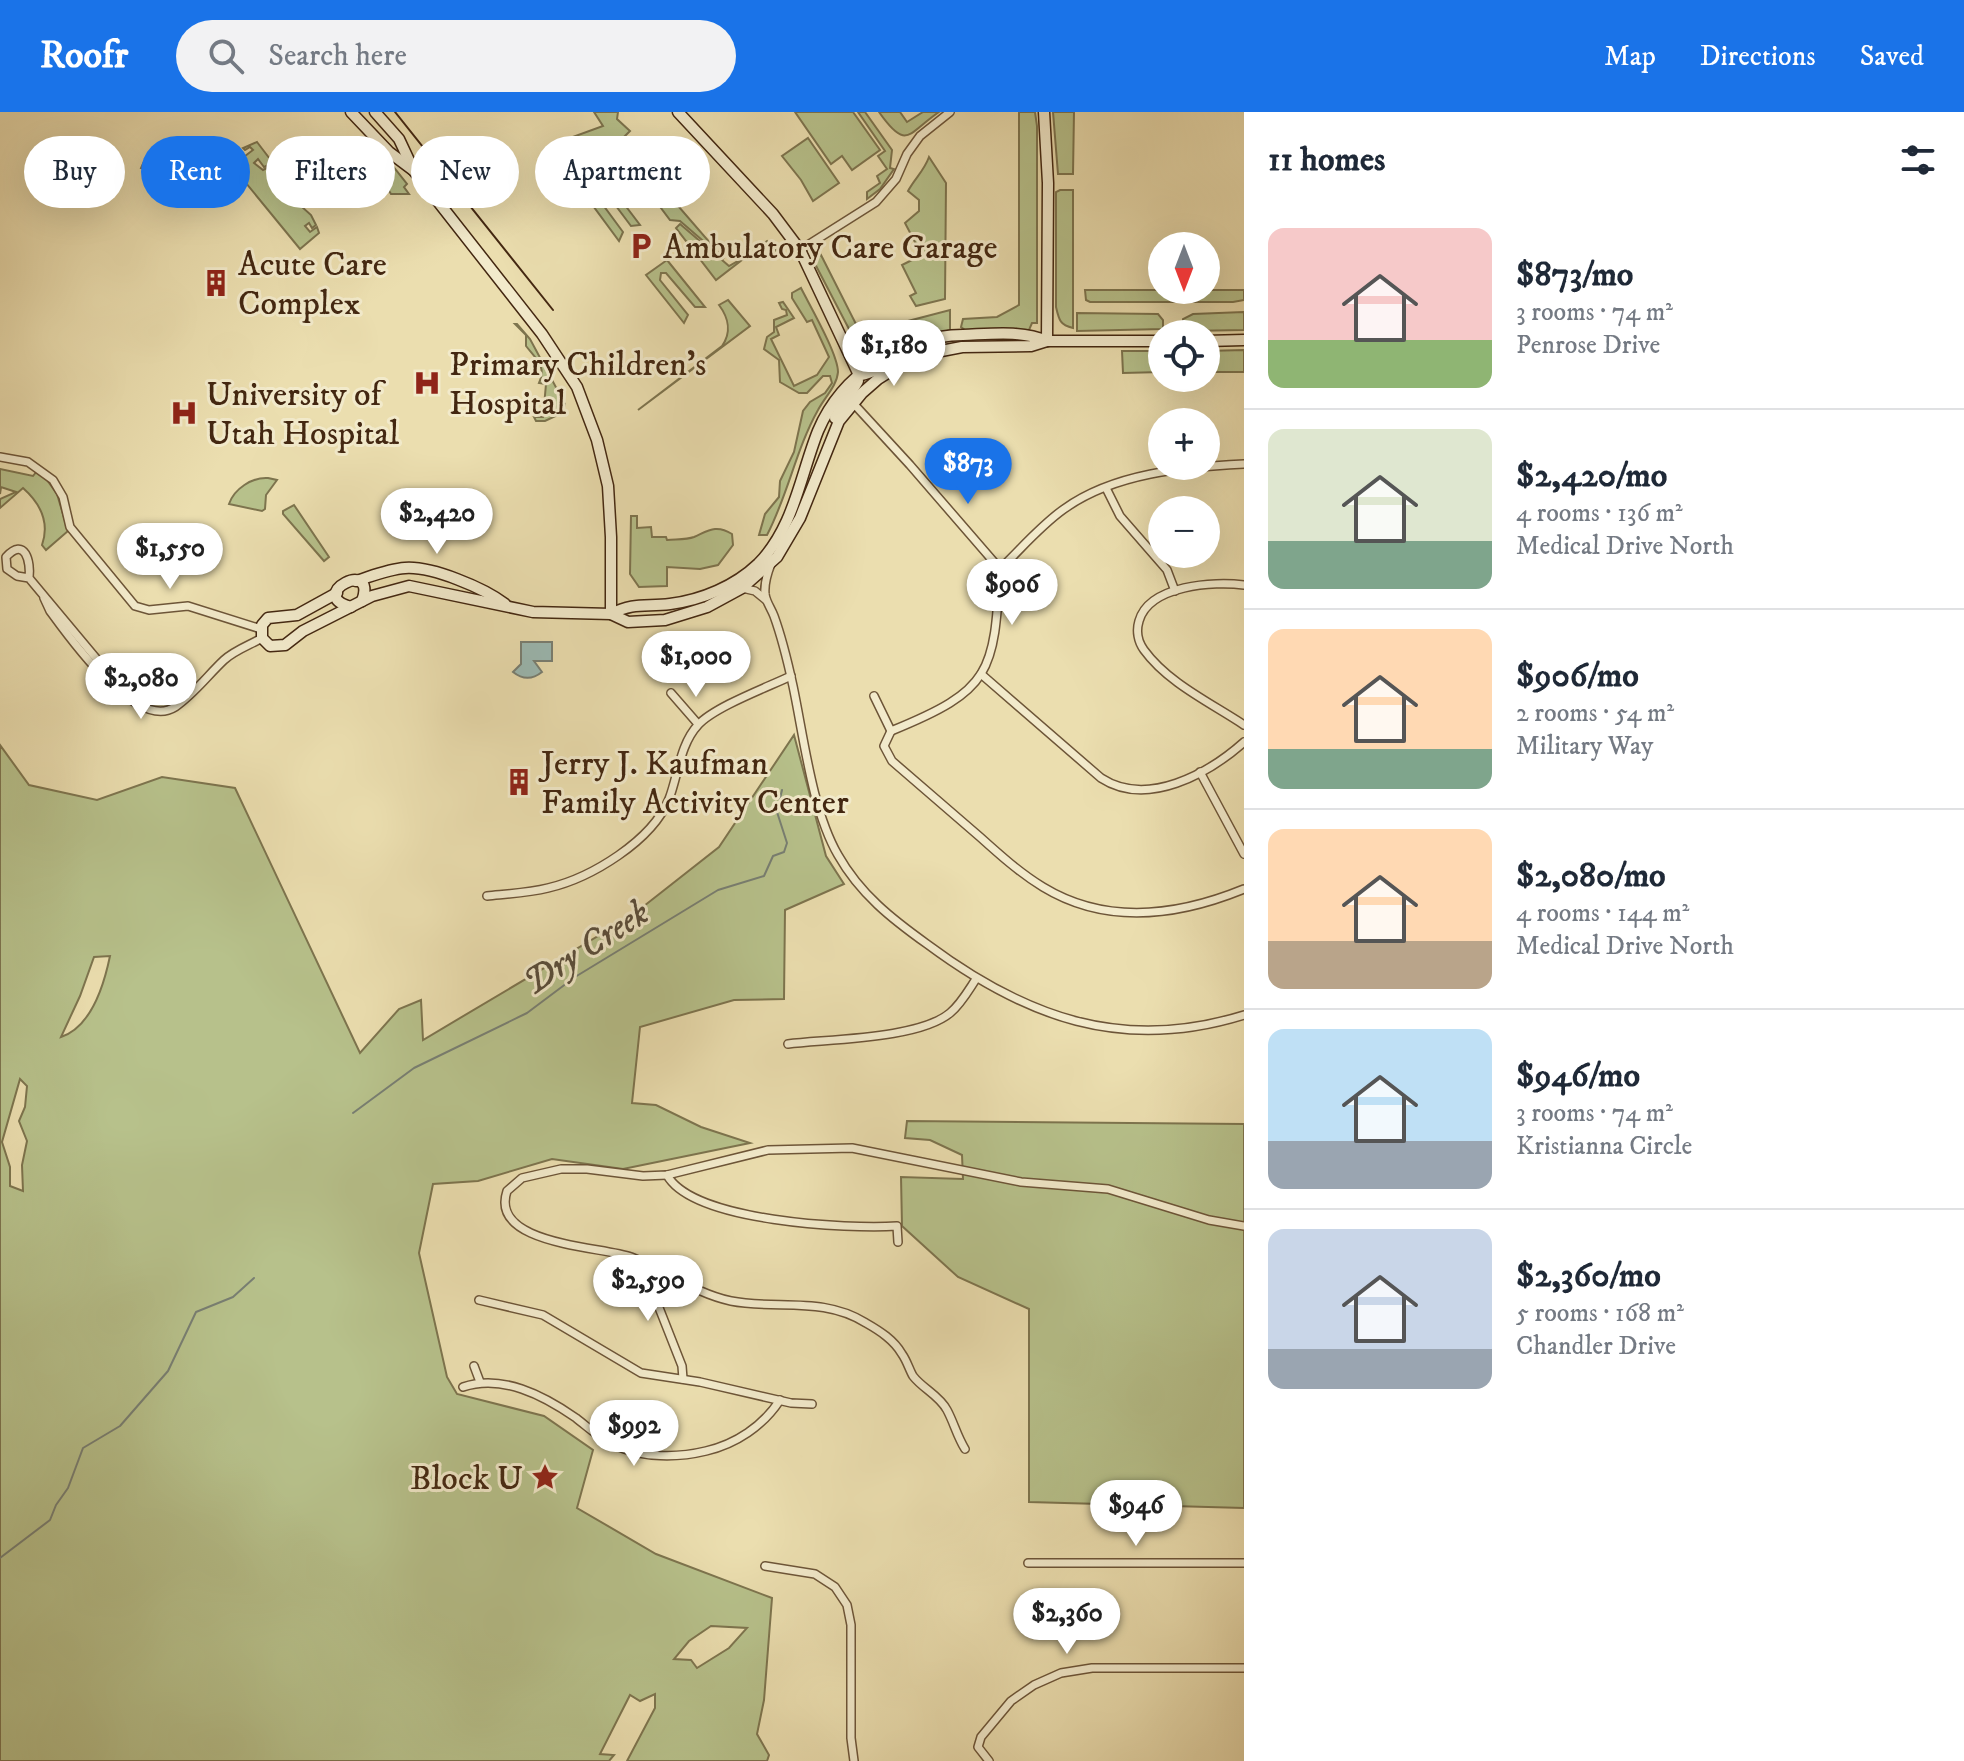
<!DOCTYPE html>
<html lang="en">
<head>
<meta charset="utf-8">
<style>
	:root { --surface:#fff; --page:#f2f2f3; --text:#1f2937; --muted:#747a83; --line:#e0e1e3; --accent:#1a73e8 }
	body { margin:0; font-family:"IM FELL DW Pica",serif; background:var(--page); color:var(--text); height:100vh; display:flex; flex-direction:column; font-size:30px; white-space:nowrap }
	* { box-sizing:border-box; margin:0 }
	p { font-size:26px; color:var(--muted) }
	.icon { flex:none; width:44px; height:44px; fill:none; stroke:currentColor; stroke-width:2; stroke-linecap:round; stroke-linejoin:round }
	.map { position:relative; flex:1; overflow:hidden }
	.panel { display:flex; flex-direction:column; background:var(--surface); width:720px }
	.panel>* { flex:none }
	.top-card { position:absolute; left:24px; top:24px; width:760px; height:72px; display:flex; gap:16px }
	.needle { width:52px; rotate:180deg }
	.tools { position:absolute; left:1148px; top:120px; display:grid; gap:16px }
	.tools a { display:grid; place-items:center; width:72px; height:72px; border-radius:50%; background:var(--surface); box-shadow:0 8px 32px #0002; font-size:40px }
	.price { position:absolute; translate:-50% -68px; padding:0 18px; border-radius:28px; background:#fff; color:#222; font-size:26px; line-height:52px; filter:drop-shadow(0 2px 4px #0008) }
	.price::after { content:''; position:absolute; left:50%; top:48px; width:24px; height:18px; margin-left:-12px; background:inherit; clip-path:polygon(0 0,100% 0,50% 100%) }
	.price.active { background:var(--accent); color:#fff }
	ul { padding:0; list-style:none }
	li { display:flex; align-items:center; gap:24px; height:200px; padding:0 24px }
	li+li { border-top:2px solid var(--line) }
	li span { display:grid; place-items:center; flex:none; width:224px; height:160px; border-radius:16px; color:#555 }
	li>.icon { margin-inline-start:auto }
	span .icon { width:96px; height:96px; fill:#fffc; stroke-width:1 }
	li b { font-size:34px }
	h2 { display:flex; justify-content:space-between; align-items:center; height:96px; padding:0 24px; font-size:34px }
	.pill { padding:0 28px; border-radius:36px; background:var(--surface); box-shadow:0 8px 32px #0002; font-size:28px; line-height:72px }
	.pill.active { background:var(--accent); color:#fff }
	header { display:flex; align-items:center; gap:48px; box-sizing:border-box; height:112px; padding:0 40px; background:var(--accent); color:#fff }
	header strong { font-size:38px }
	nav { display:flex; gap:44px; margin-inline-start:auto; font-size:28px }
	.search { width:560px; height:72px; background:var(--page); display:flex; align-items:center; gap:20px; box-sizing:border-box; padding:0 28px; border-radius:44px; color:var(--muted); font-size:30px }
	main { display:flex; flex:1; min-height:0 }
	.map>svg:first-child { display:block }
</style>
</head>
<body>
<header>
<strong>Roofr</strong>
<div class="search"><svg class="icon" aria-label="search" viewBox="0 0 24 24"><circle cx="10" cy="10" r="6"/><path d="M15 15l6 6"/></svg>Search here</div>
<nav><a>Map</a><a>Directions</a><a>Saved</a></nav>
</header>
<main>
<div class="map">
<svg width="1244" height="1649" viewBox="0 0 1244 1649">
	<rect width="100%" height="100%" fill="#ebdeaf"/>
	<filter id="stains"><feTurbulence type="fractalNoise" baseFrequency=".0025" numOctaves="4"/><feColorMatrix values="0 0 0 0 .2 0 0 0 0 .09 0 0 0 0 .02 0 0 0 .5 -.17"/></filter>
	<radialGradient id="worn" r=".72"><stop offset=".6" stop-color="#630" stop-opacity="0"/><stop offset="1" stop-color="#630" stop-opacity=".3"/></radialGradient>
	<!-- green -->
	<g fill="#b7c18b" stroke="#7d744e" stroke-width="2" fill-rule="evenodd">
		<path d="M 594,0 L 618,0 L 617,7 L 630,19 L 624,25 L 624,29 L 636,40 L 635,49 L 629,54 C 610,46 596,43 577,56 L 559,30 L 603,14 Z"/>
		<polygon points="795,0 853,0 880,38 852,58 842,44 831,52"/>
		<polygon points="858,0 865,0 892,38 890,56 894,57 880,77 867,87 867,80 880,71 877,64 887,57 878,44 885,39"/>
		<path d="M 879,0 L 900,0 L 907,10 L 923,0 L 939,0 C 908,21 907,40 879,0 Z"/>
		<polygon points="1019,0 1035,0 1037,14 1037,211 1032,211 1029,218 965,218 961,215 963,207 997,205 1019,193"/>
		<polygon points="1053,0 1074,0 1073,62 1058,62"/>
		<polygon points="808,26 839,71 813,89 801,68 782,44"/>
		<path d="M 175,27 L 187,28 L 192,32 L 190,33 L 190,40 L 175,62 L 162,58 L 153,60 L 150,65 L 146,64 L 145,57 L 141,56 C 147,41 159,31 175,27 Z"/>
		<polygon points="257,30 273,51 264,55 258,47 254,51 263,58 275,52 291,85 311,103 316,113 312,116 309,111 305,114 310,120 317,115 319,121 300,137 232,54 253,38 250,35 245,38 243,36"/>
		<polygon points="381,39 407,72 404,75 409,82 391,82 370,48"/>
		<polygon points="665,43 670,46 667,52 681,64 666,80 724,147 680,109 670,108 637,64 644,60 649,60 648,55"/>
		<path d="M 929,45 L 946,71 L 945,187 L 916,194 L 910,184 L 916,181 L 902,153 L 916,146 L 917,134 L 905,111 L 919,99 L 919,88 L 908,79 C 915,66 924,59 929,45 Z"/>
		<polygon points="603,73 612,76 640,113 631,114 607,82 600,81 598,86 623,120 619,129 591,91 590,84 593,76"/>
		<path d="M 1060,78 L 1073,78 L 1073,216 C 1060,213 1059,208 1056,195 L 1056,80 Z"/>
		<polygon points="680,112 729,154 745,145 762,140 761,133 767,129 774,139 777,137 781,141 742,148 716,168 676,116"/>
		<polygon points="821,143 865,230 908,209 950,198 950,218 909,229 880,243 872,245 862,242 813,148"/>
		<polygon points="667,148 705,195 695,195 666,161 661,161 660,168 688,203 684,211 646,163"/>
		<path d="M 801,176 C 810,194 838,242 838,260 C 837,274 824,286 818,298 C 796,337 788,383 767,423 L 759,423 L 765,402 L 779,385 L 780,369 L 794,340 L 803,299 L 810,290 L 825,281 L 832,271 L 830,264 L 823,264 L 807,281 L 799,281 L 780,270 L 779,248 L 764,237 L 767,225 L 774,220 L 774,208 L 787,203 L 786,198 L 782,197 L 779,191 L 783,190 L 794,206 L 776,215 L 779,223 L 771,227 L 794,274 L 817,263 L 829,245 L 812,208 L 807,210 L 792,186 L 792,181 Z"/>
		<polygon points="1085,178 1244,178 1244,188 1233,190 1090,190 1086,188"/>
		<path d="M 728,188 L 750,214 L 638,298 L 722,234 C 732,220 728,205 719,193 Z"/>
		<polygon points="1244,200 1244,218 1187,219 1183,217 1183,207 1193,202"/>
		<polygon points="1077,201 1158,202 1163,208 1163,217 1077,219"/>
		<path d="M 515,212 L 517,212 L 530,227 L 565,292 L 562,301 L 545,309 L 536,309 L 534,305 L 543,305 L 546,272 L 539,271 C 547,254 536,247 526,234 L 526,223 Z"/>
		<polygon points="1244,238 1244,260 1206,260 1206,239"/>
		<polygon points="1122,239 1162,239 1162,260 1123,261"/>
		<path d="M 0,357 L 33,364 L 37,359 L 47,368 L 57,382 L 68,419 L 46,438 L 42,433 C 50,410 41,392 23,376 L 0,396 L 0,387 L 16,380 L 1,375 L 0,382 Z"/>
		<path d="M 268,366 L 277,368 L 266,383 L 265,397 L 262,399 L 229,392 C 234,377 252,365 268,366 Z"/>
		<polygon points="294,393 329,445 324,449 283,402 283,399"/>
		<path d="M 631,404 L 637,404 L 637,416 L 651,415 L 652,425 L 666,425 L 667,428 C 675,427 686,428 694,425 C 708,419 716,412 732,422 L 733,433 L 718,453 L 700,457 L 667,455 L 667,474 L 639,475 L 630,462 Z"/>
		<path d="M 794,623 L 826,744 L 844,772 L 785,798 L 784,887 L 734,888 L 640,915 L 632,991 L 656,993 L 701,1015 L 750,1031 L 623,1057 L 552,1047 L 478,1069 L 433,1072 L 419,1141 L 447,1265 L 457,1282 L 544,1304 L 593,1338 L 577,1396 L 656,1442 L 772,1486 L 764,1588 L 757,1622 L 769,1643 L 767,1649 L 627,1649 L 655,1596 L 655,1582 L 640,1589 L 630,1583 L 600,1642 L 614,1643 L 609,1649 L 0,1649 L 0,633 L 29,673 L 97,688 L 162,665 L 235,676 L 360,941 L 399,897 L 421,888 L 423,928 L 630,805 L 719,735 ZM 110,844 C 104,873 91,915 61,925 L 80,884 L 94,845 ZM 20,967 L 27,974 L 25,995 L 19,1009 L 27,1029 L 22,1053 L 23,1079 L 10,1074 L 10,1055 L 2,1030 ZM 711,1514 L 747,1516 L 729,1536 L 697,1556 L 691,1548 L 674,1547 L 689,1529 Z"/>
		<polygon points="907,1009 1244,1012 1244,1396 1029,1390 1029,1197 958,1165 902,1114 901,1065 963,1067 962,1043 930,1028 905,1026"/>
	</g>
	<!-- water -->
	<path fill="#9bbab4" stroke="#787f73" stroke-width="2" d="M 521,530 L 552,530 L 552,549 L 534,549 L 542,560 C 532,568 523,568 513,560 L 521,552 Z"/>
	<g fill="none" stroke-linecap="round" stroke-linejoin="round">
		<!-- stream -->
		<g stroke="#787f73" stroke-width="2">
			<polyline points="353,1001 414,956 527,901 575,865 718,778 764,764 773,744 784,740 787,731 777,700 782,678"/>
			<polyline points="0,1446 50,1408 56,1393 68,1376 83,1336 120,1314 168,1259 196,1200 233,1185 254,1166"/>
		</g>
		<!-- street casing -->
		<g stroke="#6d5538" stroke-width="10">
			<g id="street">
				<polyline points="800,138 876,90 896,67 907,42 920,24 950,0"/>
				<polyline points="853,291 910,353 1000,457"/>
				<polyline points="0,345 28,350 53,368 63,385 70,415 135,494 149,498 188,494 261,517"/>
				<polyline points="1106,376 1120,404 1167,458 1175,479"/>
				<path d="M 771,452 C 767,462 764,471 765,482 C 766,490 771,496 774,504 C 782,526 788,551 793,574 C 804,626 812,698 838,743 C 860,782 892,807 927,832 C 1025,905 1122,941 1244,903"/>
				<path d="M 29,466 L 17,464 L 7,457 L 6,445 C 25,424 31,450 29,466 L 110,563 L 146,585 L 180,590"/>
				<path d="M 1244,473 C 1214,469 1149,473 1139,509 C 1136,519 1138,530 1144,538 C 1168,571 1211,591 1244,613"/>
				<polyline points="742,476 755,479 766,488"/>
				<path d="M 44,486 L 50,499 C 69,525 136,620 175,595 C 194,582 208,563 224,548 C 235,538 250,533 262,526"/>
				<path d="M 981,562 L 1101,666 C 1147,696 1208,662 1244,630"/>
				<polyline points="671,581 698,612"/>
				<polyline points="874,584 891,619"/>
				<path d="M 891,619 C 992,578 994,561 1000,457 C 1021,437 1040,414 1064,397 C 1114,361 1184,355 1244,352"/>
				<path d="M 891,619 L 884,634 L 892,649 C 921,674 951,700 980,725 C 1000,743 1020,761 1043,775 C 1107,814 1178,804 1244,777"/>
				<polyline points="1200,660 1244,742"/>
				<path d="M 487,784 C 507,782 528,781 548,776 C 591,766 652,729 669,687 C 678,664 680,632 698,613 C 714,595 768,575 791,564"/>
				<path d="M 788,932 C 829,927 919,927 950,901 C 961,892 968,879 976,867"/>
				<path d="M 667,1063 C 693,1110 848,1117 897,1114 L 898,1130"/>
				<polyline points="641,1150 682,1254 683,1267"/>
				<polyline points="479,1188 543,1203 641,1261 700,1270 791,1291 812,1292"/>
				<polyline points="474,1254 480,1270"/>
				<path d="M 463,1275 C 502,1262 543,1283 576,1306 C 589,1316 601,1328 616,1334 C 644,1346 677,1346 706,1339 C 736,1332 763,1314 780,1288"/>
				<path d="M 965,1337 C 957,1324 954,1311 947,1298 C 939,1283 923,1277 913,1264 C 909,1257 907,1249 902,1242 C 894,1228 880,1219 866,1211 C 823,1184 777,1198 731,1189 C 694,1181 665,1158 631,1145 C 600,1134 489,1133 507,1079 L 522,1066 L 561,1057 L 587,1057 L 643,1064 L 667,1063 L 768,1038 L 852,1036 L 1021,1070 L 1108,1077 L 1209,1108 L 1244,1114"/>
				<polyline points="1028,1451 1244,1451"/>
				<polyline points="765,1454 815,1462 835,1475 847,1493 851,1513 851,1626 854,1649"/>
				<polyline points="989,1649 978,1635 981,1625 1011,1589 1034,1573 1061,1561 1092,1556 1244,1556"/>
			</g>
		</g>
		<!-- secondary casing -->
		<g stroke="#432711" stroke-width="13">
			<g id="secondary">
				<polyline points="351,0 389,40 413,58"/>
				<polyline points="375,0 399,27 414,59 542,222 577,275 597,328 608,374 611,425 611,502"/>
				<polyline points="678,0 773,102 800,138 859,263"/>
				<polyline points="1044,0 1048,71 1047,229"/>
				<polyline points="1206,229 1244,228"/>
				<path d="M 861,263 C 879,260 892,247 909,243"/>
				<polyline points="835,306 858,269"/>
				<path d="M 356,469 C 372,464 389,457 405,456 C 432,454 484,476 505,492"/>
				<polyline points="337,481 297,503 268,506 262,513 262,526 270,534 285,533 303,519 372,484 409,474 533,500 611,502 628,510 665,508 707,495 742,476 777,445 800,406 839,309 862,281 878,267 905,250 936,240 962,235 1031,234 1047,229 1162,229"/>
				<path d="M 351,495 C 305,483 378,445 362,489"/>
				<path d="M 611,502 C 634,490 646,495 670,492 C 702,488 735,474 758,452 C 794,416 800,364 818,319 C 842,262 901,224 963,223 C 991,222 1021,218 1047,229"/>
			</g>
		</g>
		<!-- street -->
		<use href="#street" stroke="#f2eacb" stroke-width="7"/>
		<!-- secondary -->
		<use href="#secondary" stroke="#f2eacb" stroke-width="10"/>
		<!-- tram -->
		<polyline stroke="#432711" stroke-width="2" points="395,0 553,198"/>
	</g>
	<!-- icons -->
	<defs>
		<g id="parking-bare" transform="scale(2.16)"><path d="M-3.5-5.5H1a3.5 3.5 0 0 1 0 7H-1V5.5H-3.5ZM-1-3.4V-.6H.8a1.4 1.4 0 0 0 0-2.8Z" fill="#8f2418" stroke="#f2eacb" stroke-width="2.5" paint-order="stroke"/></g>
		<g id="building-bare" transform="scale(2.16)"><path d="M-4-6H4V6H1V3H-1V6H-4ZM-2.5-4.3h1.7v1.8h-1.7ZM.8-4.3h1.7v1.8H.8ZM-2.5-1h1.7V.8h-1.7ZM.8-1h1.7V.8H.8Z" fill="#8f2418" stroke="#f2eacb" stroke-width="2.5" paint-order="stroke"/></g>
		<g id="hospital-bare" transform="scale(2.16)"><path d="M-5-5h3v3.5h4V-5h3V5h-3V1.5h-4V5h-3Z" fill="#8f2418" stroke="#f2eacb" stroke-width="2.5" paint-order="stroke"/></g>
		<g id="sight-bare" transform="scale(2.16)"><path d="M0-6L1.8-2.2L6-1.7L2.9 1.2L3.7 5.4L0 3.3L-3.7 5.4L-2.9 1.2L-6-1.7L-1.8-2.2Z" fill="#8f2418" stroke="#f2eacb" stroke-width="2.5" paint-order="stroke"/></g>
	</defs>
	<g fill-rule="evenodd">
		<use href="#parking-bare" x="641" y="134"/>
		<use href="#building-bare" x="216" y="171"/>
		<use href="#hospital-bare" x="427" y="271"/>
		<use href="#hospital-bare" x="184" y="301"/>
		<use href="#building-bare" x="519" y="670"/>
		<use href="#sight-bare" x="545" y="1365"/>
	</g>
	<g text-anchor="middle" stroke-width="6" stroke-linejoin="round" paint-order="stroke">
		<!-- poi labels -->
		<g font-size="34" fill="#432711" stroke="#f2eacb" text-anchor="start">
			<text x="663" y="146">Ambulatory Care Garage</text>
			<text x="238" y="163">Acute Care<tspan x="238" dy="39">Complex</tspan></text>
			<text x="449" y="263">Primary Children's<tspan x="449" dy="39">Hospital</tspan></text>
			<text x="206" y="293">University of<tspan x="206" dy="39">Utah Hospital</tspan></text>
			<text x="541" y="662">Jerry J. Kaufman<tspan x="541" dy="39">Family Activity Center</tspan></text>
			<text x="523" y="1377" text-anchor="end">Block U</text>
		</g>
		<!-- water labels -->
		<g font-size="36" font-style="italic" fill="#594c3a" stroke="#f2eacb">
			<text transform="translate(585 834) rotate(-33)" y="13">Dry Creek</text>
		</g>
	</g>
	<rect width="100%" height="100%" filter="url(#stains)"/>
	<rect width="100%" height="100%" fill="url(#worn)"/>
</svg>
<div class="tools">
<a><svg class="needle" viewBox="-14 -14 28 28"><path d="M0-13l5 13h-10z" fill="#e53935"/><path d="M0 13l5-13h-10z" fill="#747a83"/></svg></a>
<a><svg class="icon" aria-label="locate" viewBox="0 0 24 24"><circle cx="12" cy="12" r="6"/><path d="M12 2v4M12 18v4M2 12h4M18 12h4"/></svg></a>
<a>+</a>
<a>−</a>
</div>
<b class="price" style="left:894px;top:276px">$1,180</b>
<b class="price active" style="left:968px;top:394px">$873</b>
<b class="price" style="left:437px;top:444px">$2,420</b>
<b class="price" style="left:170px;top:479px">$1,550</b>
<b class="price" style="left:1012px;top:515px">$906</b>
<b class="price" style="left:696px;top:587px">$1,000</b>
<b class="price" style="left:141px;top:609px">$2,080</b>
<b class="price" style="left:648px;top:1211px">$2,590</b>
<b class="price" style="left:634px;top:1356px">$992</b>
<b class="price" style="left:1136px;top:1436px">$946</b>
<b class="price" style="left:1067px;top:1544px">$2,360</b>
<div class="top-card">
<a class="pill">Buy</a>
<a class="pill active">Rent</a>
<a class="pill">Filters</a>
<a class="pill">New</a>
<a class="pill">Apartment</a>
</div>
</div>
<section class="panel">
<h2>11 homes<svg class="icon" aria-label="filters" viewBox="0 0 24 24"><path d="M4 7h16M4 17h16"/><circle cx="9" cy="7" r="2"/><circle cx="15" cy="17" r="2"/></svg></h2>
<ul>
<li><span style="background:linear-gradient(#f6c9c9 70%,#8fb573 0)"><svg class="icon" aria-label="home" viewBox="0 0 24 24"><path d="M3 11l9-7 9 7M6 9v11h12V9"/></svg></span><div><b>$873/mo</b><p>3 rooms · 74 m²</p><p>Penrose Drive</p></div></li>
<li><span style="background:linear-gradient(#dfe7d0 70%,#7fa58c 0)"><svg class="icon" aria-label="home" viewBox="0 0 24 24"><path d="M3 11l9-7 9 7M6 9v11h12V9"/></svg></span><div><b>$2,420/mo</b><p>4 rooms · 136 m²</p><p>Medical Drive North</p></div></li>
<li><span style="background:linear-gradient(#ffd9b3 75%,#7fa58c 0)"><svg class="icon" aria-label="home" viewBox="0 0 24 24"><path d="M3 11l9-7 9 7M6 9v11h12V9"/></svg></span><div><b>$906/mo</b><p>2 rooms · 54 m²</p><p>Military Way</p></div></li>
<li><span style="background:linear-gradient(#ffd9b3 70%,#b9a48a 0)"><svg class="icon" aria-label="home" viewBox="0 0 24 24"><path d="M3 11l9-7 9 7M6 9v11h12V9"/></svg></span><div><b>$2,080/mo</b><p>4 rooms · 144 m²</p><p>Medical Drive North</p></div></li>
<li><span style="background:linear-gradient(#bfe0f5 70%,#9aa5b1 0)"><svg class="icon" aria-label="home" viewBox="0 0 24 24"><path d="M3 11l9-7 9 7M6 9v11h12V9"/></svg></span><div><b>$946/mo</b><p>3 rooms · 74 m²</p><p>Kristianna Circle</p></div></li>
<li><span style="background:linear-gradient(#c9d6e8 75%,#9aa5b1 0)"><svg class="icon" aria-label="home" viewBox="0 0 24 24"><path d="M3 11l9-7 9 7M6 9v11h12V9"/></svg></span><div><b>$2,360/mo</b><p>5 rooms · 168 m²</p><p>Chandler Drive</p></div></li>
</ul>
</section>
</main>
</body>
</html>
